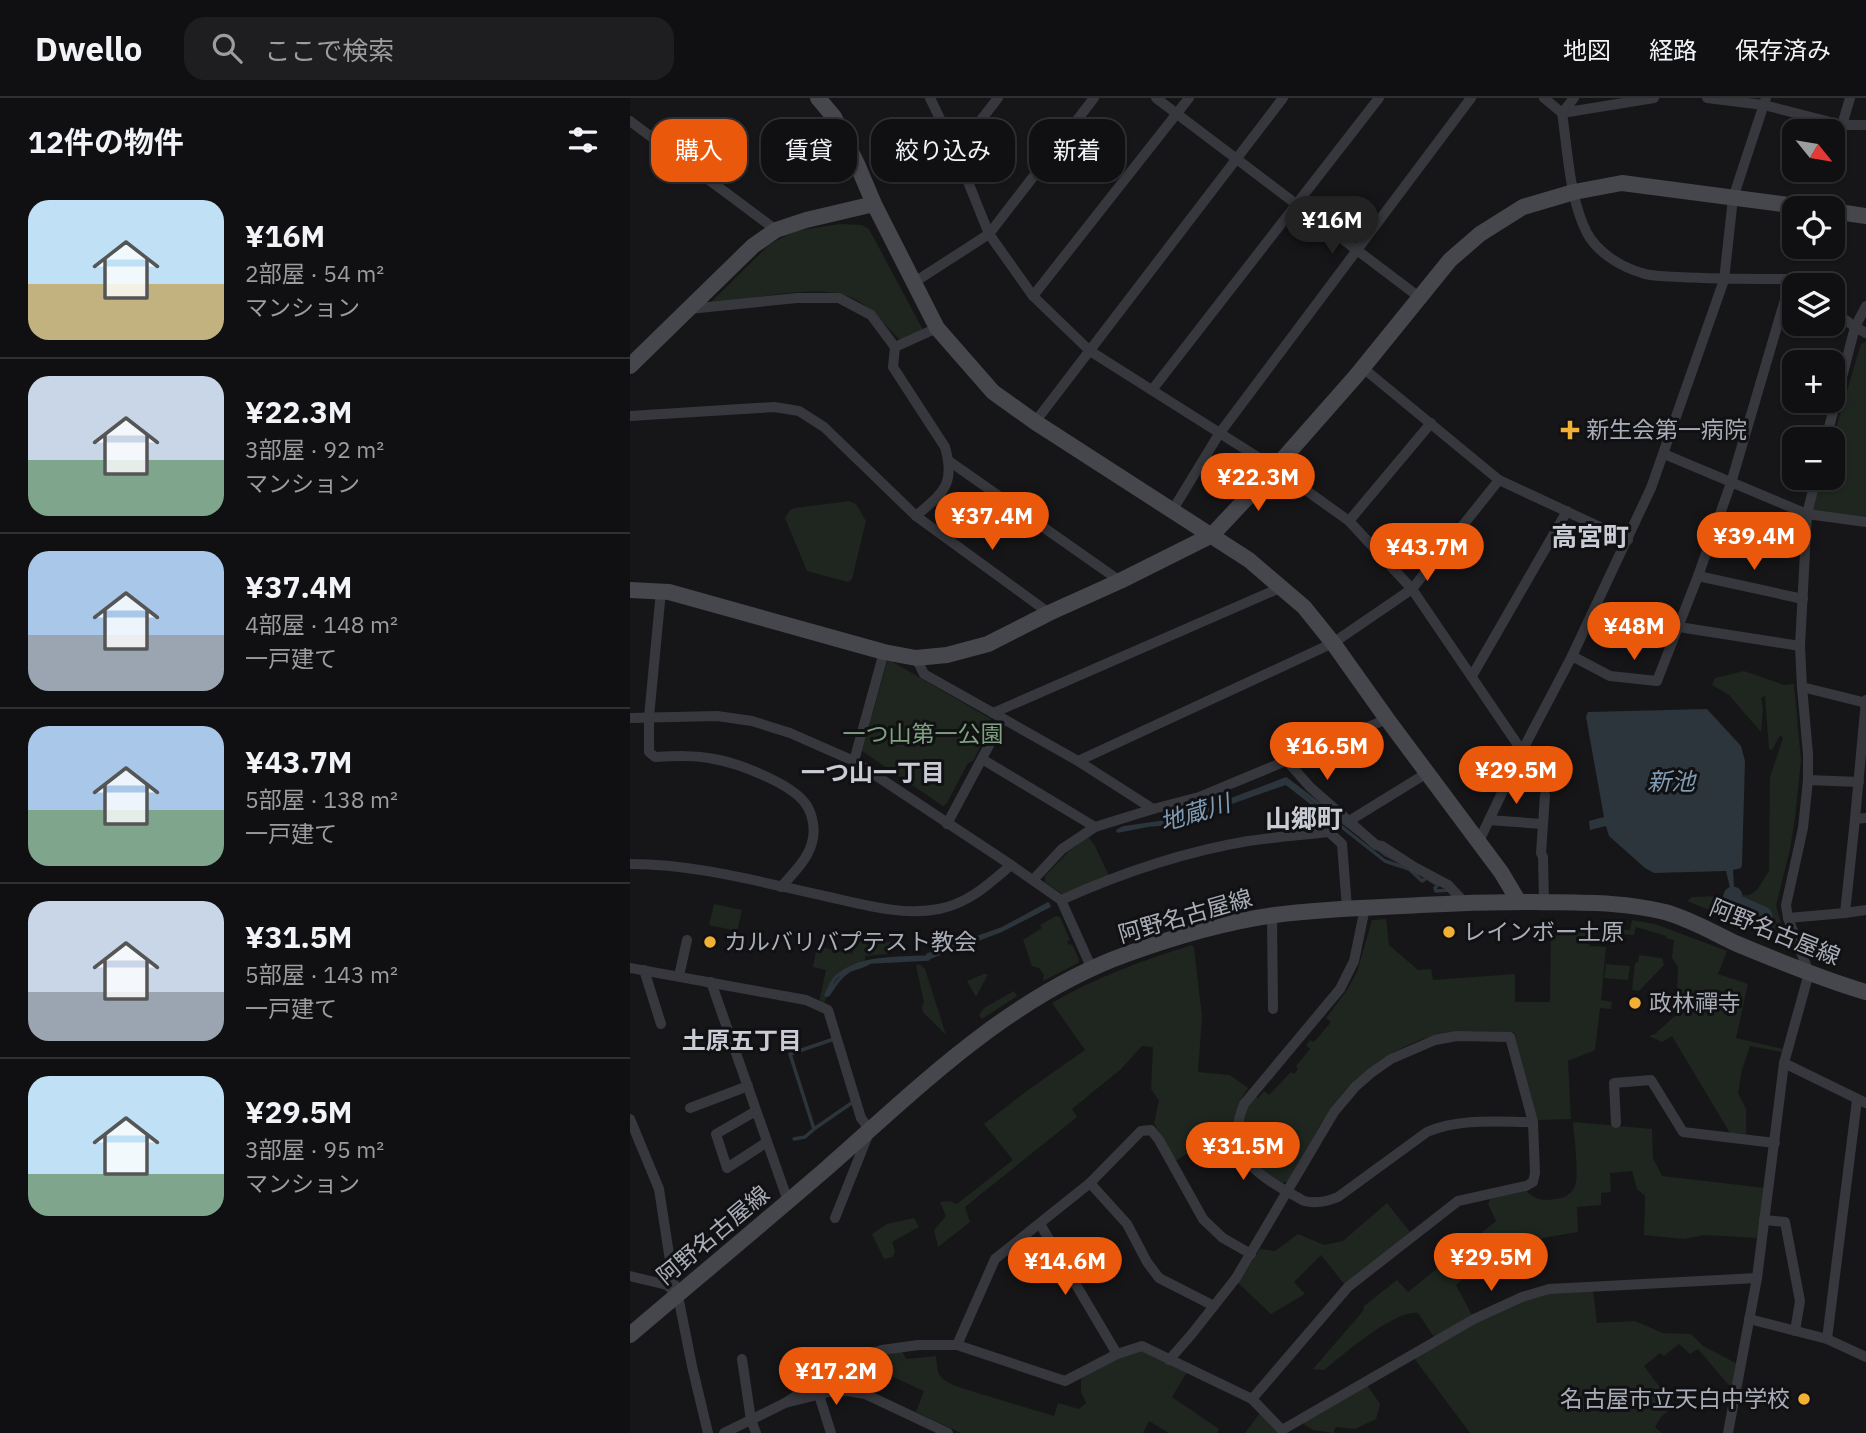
<!DOCTYPE html>
<html lang="ja">
<head>
<meta charset="utf-8">
<style>
	:root { --surface:#101012; --page:#1e1e20; --text:#f1f3f6; --muted:#9c9d9f; --line:#303032; --accent:#ea580c }
	body { margin:0; font-family:"IBM Plex Sans","Noto Sans JP",sans-serif; background:var(--page); color:var(--text); height:100vh; display:flex; flex-direction:column; font-size:26px; white-space:nowrap }
	* { box-sizing:border-box; margin:0 }
	p { font-size:23px; color:var(--muted) }
	.icon { flex:none; width:38px; height:38px; fill:none; stroke:currentColor; stroke-width:2; stroke-linecap:round; stroke-linejoin:round }
	.map { position:relative; flex:1; overflow:hidden }
	.details { display:flex; flex-direction:column; background:var(--surface); width:630px }
	.details>* { flex:none }
	.guide { position:absolute; left:21px; top:21px; width:665px; height:63px; display:flex; gap:14px }
	.needle { width:46px; rotate:120deg }
	.fabs { position:absolute; left:1152px; top:21px; display:grid; gap:14px }
	.fabs a { display:grid; place-items:center; width:63px; height:63px; border-radius:14px; background:var(--surface); box-shadow:0 2px 5px #0004,0 0 0 2px var(--line); font-size:35px }
	.price { position:absolute; translate:-50% -60px; padding:0 16px; border-radius:24px; background:var(--accent); color:#fff; font-size:23px; line-height:46px; filter:drop-shadow(0 2px 4px #0008) }
	.price::after { content:''; position:absolute; left:50%; top:42px; width:21px; height:16px; margin-left:-10px; background:inherit; clip-path:polygon(0 0,100% 0,50% 100%) }
	.price.on { background:#222; color:#fff }
	ul { padding:0; list-style:none }
	li { display:flex; align-items:center; gap:21px; height:175px; padding:0 28px }
	li+li { border-top:2px solid var(--line) }
	li span { display:grid; place-items:center; flex:none; width:196px; height:140px; border-radius:21px; color:#555 }
	li>.icon { margin-inline-start:auto }
	span .icon { width:84px; height:84px; fill:#fffc; stroke-width:1 }
	li b { font-size:30px }
	h2 { display:flex; justify-content:space-between; align-items:center; height:84px; padding:0 28px; font-size:30px }
	.pill { padding:0 24px; border-radius:21px; background:var(--surface); box-shadow:0 2px 5px #0004,0 0 0 2px var(--line); font-size:24px; line-height:63px }
	.pill.on { background:var(--accent); color:#fff }
	header { display:flex; align-items:center; gap:42px; box-sizing:border-box; height:98px; padding:0 35px; background:var(--surface); border-bottom:2px solid var(--line) }
	header strong { font-size:33px }
	nav { display:flex; gap:38px; margin-inline-start:auto; font-size:24px }
	.search { width:490px; height:63px; background:var(--page); display:flex; align-items:center; gap:18px; box-sizing:border-box; padding:0 24px; border-radius:21px; color:var(--muted); font-size:26px }
	main { display:flex; flex:1; min-height:0 }
	.map>svg:first-child { display:block }
</style>
</head>
<body>
<header>
<strong>Dwello</strong>
<div class="search"><svg class="icon" aria-label="search" viewBox="0 0 24 24"><circle cx="10" cy="10" r="6"/><path d="M15 15l6 6"/></svg>ここで検索</div>
<nav><a>地図</a><a>経路</a><a>保存済み</a></nav>
</header>
<main>
<section class="details">
<h2>12件の物件<svg class="icon" aria-label="filters" viewBox="0 0 24 24"><path d="M4 7h16M4 17h16"/><circle cx="9" cy="7" r="2"/><circle cx="15" cy="17" r="2"/></svg></h2>
<ul>
<li><span style="background:linear-gradient(#bfe0f5 60%,#c2b280 0)"><svg class="icon" aria-label="home" viewBox="0 0 24 24"><path d="M3 11l9-7 9 7M6 9v11h12V9"/></svg></span><div><b>¥16M</b><p>2部屋 · 54 m²</p><p>マンション</p></div></li>
<li><span style="background:linear-gradient(#c9d6e8 60%,#7fa58c 0)"><svg class="icon" aria-label="home" viewBox="0 0 24 24"><path d="M3 11l9-7 9 7M6 9v11h12V9"/></svg></span><div><b>¥22.3M</b><p>3部屋 · 92 m²</p><p>マンション</p></div></li>
<li><span style="background:linear-gradient(#a9c7e8 60%,#9aa5b1 0)"><svg class="icon" aria-label="home" viewBox="0 0 24 24"><path d="M3 11l9-7 9 7M6 9v11h12V9"/></svg></span><div><b>¥37.4M</b><p>4部屋 · 148 m²</p><p>一戸建て</p></div></li>
<li><span style="background:linear-gradient(#a9c7e8 60%,#7fa58c 0)"><svg class="icon" aria-label="home" viewBox="0 0 24 24"><path d="M3 11l9-7 9 7M6 9v11h12V9"/></svg></span><div><b>¥43.7M</b><p>5部屋 · 138 m²</p><p>一戸建て</p></div></li>
<li><span style="background:linear-gradient(#c9d6e8 65%,#9aa5b1 0)"><svg class="icon" aria-label="home" viewBox="0 0 24 24"><path d="M3 11l9-7 9 7M6 9v11h12V9"/></svg></span><div><b>¥31.5M</b><p>5部屋 · 143 m²</p><p>一戸建て</p></div></li>
<li><span style="background:linear-gradient(#bfe0f5 70%,#7fa58c 0)"><svg class="icon" aria-label="home" viewBox="0 0 24 24"><path d="M3 11l9-7 9 7M6 9v11h12V9"/></svg></span><div><b>¥29.5M</b><p>3部屋 · 95 m²</p><p>マンション</p></div></li>
</ul>
</section>
<div class="map">
<svg width="1236" height="1335" viewBox="0 0 1236 1335">
	<rect width="100%" height="100%" fill="#161618"/>
	<!-- green -->
	<g fill="#1e261f">
		<path d="M 210,126 L 231,127 L 239,131 L 293,232 L 274,243 L 269,241 C 254,226 240,207 220,199 C 188,185 116,201 81,208 L 82,203 L 140,146 L 165,133 Z"/>
		<polygon points="1236,244 1236,422 1185,414 1182,411 1191,380 1202,380 1202,343 1231,246"/>
		<polygon points="219,403 226,406 236,423 222,481 218,484 177,473 155,420 160,412 165,410"/>
		<polygon points="261,563 361,621 361,627 343,663 338,665 317,705 313,708 232,653 257,564"/>
		<polygon points="1114,573 1154,587 1164,586 1171,662 1165,720 1160,751 1146,808 1154,834 1149,841 1057,803 1062,799 1119,797 1127,792 1139,773 1140,679 1153,640 1150,637 1142,652 1139,651 1135,598 1131,600 1133,610 1131,634 1099,597 1082,587 1085,580"/>
		<polygon points="458,739 465,748 479,778 432,796 415,784 415,778 438,754"/>
		<polygon points="84,806 112,812 107,833 79,827"/>
		<polygon points="426,818 430,819 440,842 437,844 439,847 442,846 449,862 448,865 413,883 414,877 409,870 402,868 393,842 412,830 410,827"/>
		<path d="M 756,821 L 759,847 L 788,872 L 801,871 L 803,882 L 885,876 L 885,904 L 920,904 L 921,831 L 960,831 L 959,848 L 976,849 L 971,902 L 982,904 L 981,911 L 970,910 L 965,952 L 938,963 L 941,1021 L 907,1022 L 884,934 C 857,934 829,932 803,938 C 771,946 734,971 712,996 C 690,1022 675,1055 658,1084 L 650,1085 L 621,1062 L 612,1043 L 614,1014 L 625,998 L 628,1000 L 634,993 L 639,997 L 661,974 L 664,976 L 668,971 L 666,968 L 680,951 L 676,947 L 680,942 L 684,944 L 701,924 L 696,920 L 717,892 L 727,874 L 742,822 Z"/>
		<polygon points="1002,822 1025,826 1097,853 1088,876 1118,886 1106,940 1153,951 1152,954 1120,948 1112,972 1108,995 1116,1011 1116,1036 1100,1035 1042,938 1032,944 1019,938 1025,936 1048,915 1051,900 1047,895 1048,869 1042,860 1044,842 1036,840 1036,838 1006,829 1004,837 993,836 992,844 989,844 989,832 1000,832"/>
		<path d="M 226,842 L 235,845 L 238,848 L 246,849 L 247,842 L 260,844 L 258,856 L 235,858 L 235,865 C 212,873 207,874 196,896 L 198,897 L 193,907 L 189,905 L 196,872 L 183,869 L 187,848 L 222,856 Z"/>
		<path d="M 562,847 L 564,850 L 572,918 L 568,974 L 600,977 L 618,990 C 609,1003 604,1014 603,1029 L 545,1063 L 524,1025 L 529,1003 L 521,991 L 523,949 L 512,948 L 491,971 L 442,1011 L 447,1019 L 335,1109 L 340,1124 L 308,1149 L 304,1132 L 316,1118 L 310,1104 L 320,1103 L 327,1106 L 383,1062 L 354,1026 L 398,992 L 455,952 L 422,905 C 466,879 514,862 562,847 Z"/>
		<polygon points="1009,857 1032,860 1034,867 1009,893 1002,892 1005,865 1008,864"/>
		<polygon points="976,866 1000,868 998,882 974,880"/>
		<polygon points="286,867 291,867 295,871 316,937 293,914 292,908 294,905"/>
		<polygon points="354,876 358,876 346,899 337,883"/>
		<polygon points="384,893 387,898 352,921 349,917 354,910"/>
		<path d="M 943,1024 L 1022,1031 L 1023,1060 L 1032,1078 L 1135,1090 L 1127,1140 L 1074,1137 L 1054,1141 L 1014,1137 L 1015,1098 L 1007,1091 L 1002,1073 L 969,1076 L 980,1075 L 981,1094 L 971,1095 L 971,1107 L 947,1109 L 948,1134 L 907,1141 L 904,1157 C 874,1161 849,1167 826,1187 L 842,1217 L 804,1239 L 788,1215 C 765,1211 713,1257 694,1272 L 683,1271 L 733,1213 L 734,1208 L 767,1182 L 778,1194 L 866,1123 L 858,1106 L 861,1101 L 896,1093 C 906,1102 913,1103 926,1101 C 934,1100 940,1097 944,1090 C 950,1081 944,1037 943,1024 Z"/>
		<polygon points="757,1105 780,1134 715,1187 691,1157 664,1184 675,1196 641,1216 608,1185 630,1151 645,1153 668,1136 694,1147 713,1143"/>
		<polygon points="284,1120 289,1129 262,1144 265,1153 263,1159 254,1161 242,1136 257,1126"/>
		<polygon points="963,1193 967,1225 1005,1223 1033,1235 1061,1236 1073,1248 1108,1266 1103,1292 1068,1251 1060,1256 1049,1246 1034,1258 1030,1255 1014,1268 1044,1308 1031,1319 1025,1329 1032,1335 840,1335 784,1260 846,1224 894,1203 920,1195"/>
		<path d="M 512,1252 L 557,1274 L 542,1299 L 589,1331 L 587,1335 L 539,1335 L 519,1323 L 513,1335 L 331,1335 L 286,1314 L 294,1293 L 246,1271 C 227,1283 208,1290 186,1295 L 185,1291 L 197,1290 L 236,1268 L 240,1259 L 272,1253 L 276,1261 L 306,1258 C 308,1279 308,1280 328,1289 L 424,1318 L 428,1305 L 449,1311 L 456,1305 L 451,1294 L 451,1279 L 488,1259 Z"/>
		<polygon points="737,1287 750,1306 746,1321 725,1331 706,1329 703,1335 683,1332 671,1325"/>
		<polygon points="630,1315 650,1335 615,1335"/>
	</g>
	<!-- water -->
	<polygon fill="#2c353c" points="1077,611 1111,648 1115,663 1112,767 1111,770 1103,772 1104,790 1100,790 1096,773 1024,775 1015,770 979,738 976,728 960,732 959,723 974,719 956,619 958,614"/>
	<g fill="none" stroke-linecap="round" stroke-linejoin="round">
		<!-- stream -->
		<g stroke="#2c353c" stroke-width="3.5">
			<polygon points="656,681 756,757 811,785 820,792 806,793 805,790 808,787 797,780 792,783 779,771 755,763 656,685 568,716 548,725 519,727 488,733 493,730 548,722"/>
			<polyline points="1083,805 1108,812"/>
			<path d="M 418,806 L 419,808 L 372,832 L 300,859 L 298,861 L 240,864 C 234,868 229,869 223,871 C 211,876 205,887 198,897 L 196,897 C 199,891 202,882 207,878 C 232,858 267,861 297,859 L 298,857 L 372,831 Z"/>
			<polyline points="184,1031 223,1004"/>
			<polyline points="164,1041 175,1039 184,1031 160,956 204,941"/>
		</g>
		<!-- river -->
		<polyline stroke="#2c353c" stroke-width="19" points="1103,798 1101,804 1133,818"/>
		<!-- street -->
		<g stroke="#37383d" stroke-width="10">
			<polyline points="300,0 326,54 359,136 403,198 460,253 645,370 719,423 782,491 892,653"/>
			<polyline points="526,0 789,199"/>
			<path d="M 914,0 L 932,15 C 938,54 939,99 957,135 C 968,155 991,169 1012,175 C 1023,179 1037,178 1049,179 C 1086,181 1123,181 1161,181 L 1170,187"/>
			<polyline points="944,0 932,15 1024,0"/>
			<polyline points="1077,0 1134,7 1212,27 1236,27"/>
			<polyline points="0,23 146,132"/>
			<polyline points="1212,27 1220,0"/>
			<polyline points="326,54 368,0"/>
			<polyline points="283,185 359,136 464,0"/>
			<polyline points="403,198 559,0"/>
			<polyline points="59,211 167,200 209,200 241,217 265,249"/>
			<polyline points="1202,212 1225,229 1236,235"/>
			<polyline points="733,270 869,382 998,442"/>
			<polyline points="522,292 749,0"/>
			<polyline points="0,318 144,309 169,313 194,329 286,418 419,515"/>
			<polyline points="405,324 653,0"/>
			<polyline points="1196,341 1225,229 1236,208"/>
			<polyline points="1034,356 1177,416 1236,424"/>
			<polyline points="319,363 490,483"/>
			<polyline points="542,413 589,336 841,0"/>
			<path d="M 286,418 C 312,395 326,388 315,349 L 263,269 L 265,249 L 307,230"/>
			<polyline points="719,423 801,325"/>
			<polyline points="1068,478 1173,501"/>
			<path d="M 31,493 L 19,619 L 19,654 L 25,659 C 45,658 65,657 84,661 C 108,665 160,685 175,705 C 182,714 185,729 183,740 C 180,760 163,775 151,789"/>
			<polyline points="1049,529 1170,548"/>
			<polyline points="942,558 980,578 1027,583 1068,478 1101,385 1161,181"/>
			<polyline points="286,560 294,576 448,663 523,711"/>
			<polyline points="842,578 937,413"/>
			<polyline points="1172,589 1236,605"/>
			<polyline points="363,615 652,489"/>
			<polyline points="0,620 87,618 122,623 160,635 224,663 381,767 431,802 462,871"/>
			<polyline points="352,661 465,729"/>
			<polyline points="224,663 254,554"/>
			<polyline points="448,663 703,545 782,491 869,382"/>
			<polyline points="657,663 680,689 746,747 752,748 784,769 818,787 835,805"/>
			<polyline points="1178,682 1229,684"/>
			<polyline points="1225,721 1236,602"/>
			<polyline points="859,722 912,726"/>
			<polyline points="719,723 797,675"/>
			<polyline points="317,726 373,621"/>
			<polyline points="848,745 892,653 942,558 1021,390 1094,182 1103,100 1136,0"/>
			<path d="M 0,766 C 68,766 133,785 199,799 C 235,807 273,818 309,811 C 339,805 359,786 381,767"/>
			<polyline points="403,782 432,751 465,729 523,711 569,699 757,621"/>
			<path d="M 431,802 C 491,775 553,754 618,743 C 645,739 672,737 699,734 L 712,746 L 717,810"/>
			<polyline points="914,804 913,759 911,755 915,697"/>
			<path d="M 735,810 L 724,863 L 710,891 L 614,1006 C 591,1060 633,1080 674,1103 C 686,1106 696,1104 708,1099 L 797,1034 C 831,1020 867,1024 903,1024"/>
			<polyline points="1215,815 1236,812"/>
			<polyline points="642,818 643,911"/>
			<polyline points="1158,820 1215,815 1225,721 1236,720"/>
			<polyline points="0,870 176,902 198,912 231,1020 240,1032 205,1120"/>
			<polyline points="14,872 31,926"/>
			<polyline points="49,878 57,842"/>
			<polyline points="81,884 158,1103"/>
			<polyline points="1154,965 1236,1005"/>
			<polyline points="60,1010 118,988"/>
			<polyline points="126,1013 86,1036 97,1070 137,1044"/>
			<polyline points="0,1021 29,1091 43,1182 48,1198 62,1268 78,1335"/>
			<polyline points="986,1025 984,985 1021,982 1053,1034 1145,1045"/>
			<polyline points="460,1085 497,1126 517,1164 529,1180 584,1208"/>
			<polyline points="1134,1122 1155,1124 1170,1203 1165,1233"/>
			<polyline points="410,1126 487,1256"/>
			<polyline points="0,1178 37,1187 46,1196"/>
			<polyline points="1119,1221 1197,1241 1236,1259"/>
			<polyline points="1197,1241 1227,1002"/>
			<polyline points="327,1247 365,1161 460,1085 511,1033 521,1032 529,1042 573,1121 593,1140 621,1156"/>
			<polyline points="112,1261 121,1322 126,1335"/>
			<polyline points="539,1262 561,1237 606,1180 704,1014 725,989 741,975 761,961 805,942 827,938 880,939 903,1024 905,1075 903,1084 896,1088 828,1103 718,1189 622,1301"/>
			<polyline points="189,1297 201,1335"/>
			<polyline points="155,1305 210,1270 231,1259 252,1252 288,1247 327,1247 435,1283 487,1256 512,1248 622,1301 652,1332 844,1221 892,1199 919,1191 1127,1180"/>
			<polyline points="94,1335 155,1305 199,1294 218,1293 235,1296 318,1335"/>
			<polyline points="1098,1335 1127,1180 1154,965 1179,875 1158,820 1156,807 1173,730 1178,682 1178,656 1172,589 1170,548 1177,416 1186,380"/>
		</g>
		<!-- secondary -->
		<g stroke="#45474d" stroke-width="16">
			<polyline points="188,0 204,19 227,66 244,106 307,230 363,294 405,324 619,462 674,509 703,545 757,621 871,774 889,804"/>
			<polyline points="1202,113 1236,118"/>
			<polyline points="0,268 123,148 146,132 176,122 244,106"/>
			<polyline points="0,492 39,494 254,554 286,560 317,557 358,546 419,515 490,483 582,437 645,370 726,278 820,162 850,136 893,109 944,94 992,85 1182,110"/>
			<path d="M 0,1237 C 66,1181 132,1126 197,1070 C 289,989 380,898 497,856 C 544,839 595,824 645,817 C 694,810 742,810 791,807 C 829,805 866,804 903,804 C 947,805 991,803 1035,814 C 1060,821 1082,834 1105,845 C 1148,863 1192,881 1236,894"/>
		</g>
	</g>
	<!-- markers -->
	<g fill="#f2b134" stroke="#111113" stroke-width="2.5">
		<path d="M936.5 321.5h7v7h7v7h-7v7h-7v-7h-7v-7h7z"/>
		<circle cx="819" cy="834" r="7"/>
		<circle cx="80" cy="844" r="7"/>
		<circle cx="1005" cy="905" r="7"/>
		<circle cx="1174" cy="1301" r="7"/>
	</g>
	<g text-anchor="middle" stroke-width="6" stroke-linejoin="round" paint-order="stroke">
		<!-- poi labels -->
		<g font-size="23" fill="#a8adb8" stroke="#111113" text-anchor="start">
			<text x="956" y="340">新生会第一病院</text>
			<text x="833" y="842">レインボー土原</text>
			<text x="94" y="852">カルバリバプテスト教会</text>
			<text x="1019" y="913">政林禪寺</text>
			<text x="1160" y="1309" text-anchor="end">名古屋市立天白中学校</text>
		</g>
		<!-- park labels -->
		<g font-size="23" fill="#7fa381" stroke="#111113">
			<text x="293" y="644">一つ山第一公園</text>
		</g>
		<!-- street labels -->
		<g font-size="23" fill="#a8adb8" stroke="#111113">
			<text transform="translate(555 818) rotate(-16)" y="8">阿野名古屋線</text>
			<text transform="translate(1145 834) rotate(22)" y="8">阿野名古屋線</text>
			<text transform="translate(83 1137) rotate(-40)" y="8">阿野名古屋線</text>
		</g>
		<!-- neighbourhood labels -->
		<g font-size="24" font-weight="bold" fill="#c9ccd4" stroke="#111113">
			<text x="243" y="683">一つ山一丁目</text>
			<text x="112" y="951">土原五丁目</text>
		</g>
		<!-- water labels -->
		<g font-size="24" font-style="italic" fill="#7f9bb3" stroke="#111113">
			<text x="1041" y="692">新池</text>
			<text transform="translate(565 715) rotate(-17)" y="8">地蔵川</text>
		</g>
		<!-- quarter labels -->
		<g font-size="26" font-weight="bold" fill="#c9ccd4" stroke="#111113">
			<text x="960" y="448">高宮町</text>
			<text x="674" y="730">山郷町</text>
		</g>
	</g>
</svg>
<div class="fabs">
<a><svg class="needle" viewBox="-14 -14 28 28"><path d="M0-13l5 13h-10z" fill="#e53935"/><path d="M0 13l5-13h-10z" fill="#9c9d9f"/></svg></a>
<a><svg class="icon" aria-label="locate" viewBox="0 0 24 24"><circle cx="12" cy="12" r="6"/><path d="M12 2v4M12 18v4M2 12h4M18 12h4"/></svg></a>
<a><svg class="icon" aria-label="layers" viewBox="0 0 24 24"><path d="M12 4l9 5-9 5-9-5zM3 14l9 5 9-5"/></svg></a>
<a>+</a>
<a>−</a>
</div>
<b class="price on" style="left:702px;top:158px">¥16M</b>
<b class="price" style="left:628px;top:415px">¥22.3M</b>
<b class="price" style="left:362px;top:454px">¥37.4M</b>
<b class="price" style="left:1124px;top:474px">¥39.4M</b>
<b class="price" style="left:797px;top:485px">¥43.7M</b>
<b class="price" style="left:1004px;top:564px">¥48M</b>
<b class="price" style="left:697px;top:684px">¥16.5M</b>
<b class="price" style="left:886px;top:708px">¥29.5M</b>
<b class="price" style="left:613px;top:1084px">¥31.5M</b>
<b class="price" style="left:861px;top:1195px">¥29.5M</b>
<b class="price" style="left:435px;top:1199px">¥14.6M</b>
<b class="price" style="left:206px;top:1309px">¥17.2M</b>
<div class="guide">
<a class="pill on">購入</a>
<a class="pill">賃貸</a>
<a class="pill">絞り込み</a>
<a class="pill">新着</a>
</div>
</div>
</main>
</body>
</html>
